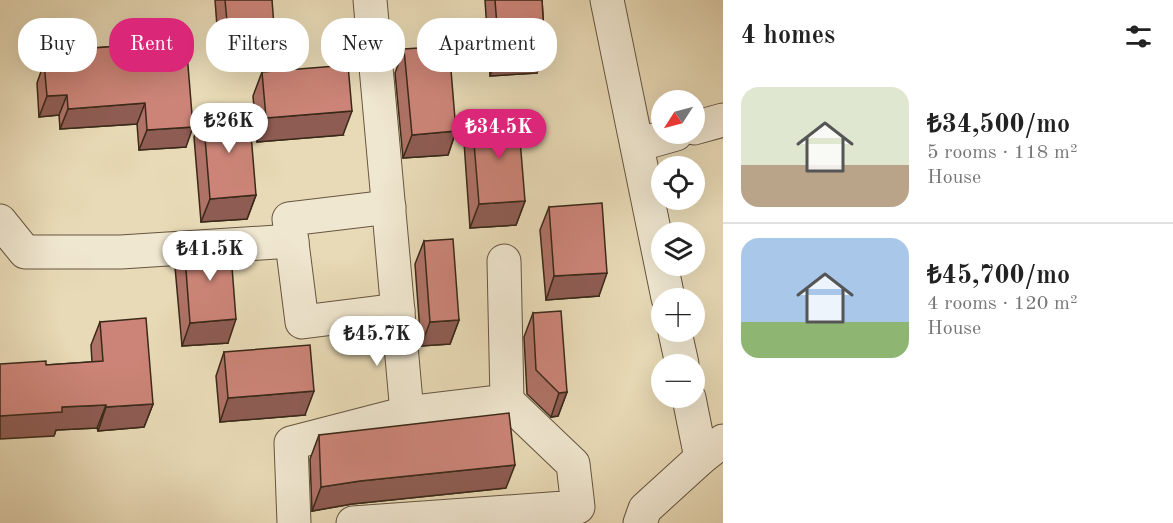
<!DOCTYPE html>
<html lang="en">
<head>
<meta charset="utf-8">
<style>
	:root { --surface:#fff; --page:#f2f2f2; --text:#222; --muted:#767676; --line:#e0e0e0; --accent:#db2777 }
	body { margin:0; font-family:"Old Standard TT",serif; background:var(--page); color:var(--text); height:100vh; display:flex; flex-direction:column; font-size:22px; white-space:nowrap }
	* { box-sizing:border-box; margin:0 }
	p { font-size:20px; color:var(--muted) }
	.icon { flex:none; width:33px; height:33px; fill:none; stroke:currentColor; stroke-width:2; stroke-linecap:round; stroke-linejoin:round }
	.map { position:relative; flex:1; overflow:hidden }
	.details { display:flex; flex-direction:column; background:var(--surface); width:450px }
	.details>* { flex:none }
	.top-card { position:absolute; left:18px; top:18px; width:570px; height:54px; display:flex; gap:12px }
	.needle { width:39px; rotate:234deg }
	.tools { position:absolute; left:651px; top:90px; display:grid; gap:12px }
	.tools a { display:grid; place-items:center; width:54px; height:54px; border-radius:50%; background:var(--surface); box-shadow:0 6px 24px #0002; font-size:30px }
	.price { position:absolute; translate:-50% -51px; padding:0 14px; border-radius:21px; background:#fff; color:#222; font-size:20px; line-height:39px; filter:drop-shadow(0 2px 3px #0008) }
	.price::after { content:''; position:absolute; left:50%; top:36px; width:18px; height:14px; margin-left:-9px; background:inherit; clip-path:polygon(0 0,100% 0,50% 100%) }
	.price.active { background:var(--accent); color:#fff }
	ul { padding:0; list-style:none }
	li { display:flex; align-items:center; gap:18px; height:150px; padding:0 18px }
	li+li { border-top:2px solid var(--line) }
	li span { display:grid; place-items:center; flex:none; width:168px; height:120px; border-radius:18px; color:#555 }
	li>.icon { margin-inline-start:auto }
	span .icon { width:72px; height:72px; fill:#fffc; stroke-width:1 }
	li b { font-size:26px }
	h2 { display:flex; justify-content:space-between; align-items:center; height:72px; padding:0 18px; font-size:26px }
	.pill { padding:0 21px; border-radius:24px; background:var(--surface); box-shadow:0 6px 24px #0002; font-size:21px; line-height:54px }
	.pill.active { background:var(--accent); color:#fff }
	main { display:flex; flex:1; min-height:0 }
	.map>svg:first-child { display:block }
</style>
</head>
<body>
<main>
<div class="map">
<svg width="723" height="523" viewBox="0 0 723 523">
	<rect width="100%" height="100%" fill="#e8dab6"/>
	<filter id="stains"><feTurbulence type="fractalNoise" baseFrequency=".00333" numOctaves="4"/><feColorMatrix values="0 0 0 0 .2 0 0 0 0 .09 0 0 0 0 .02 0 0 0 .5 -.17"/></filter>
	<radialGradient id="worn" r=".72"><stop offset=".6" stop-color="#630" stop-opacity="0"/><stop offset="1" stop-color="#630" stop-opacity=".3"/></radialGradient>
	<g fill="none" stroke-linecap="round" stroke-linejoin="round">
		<!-- minor casing -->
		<g stroke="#665540" stroke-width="35">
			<g id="minor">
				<polyline points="370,0 407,413 507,401 504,261"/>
				<polyline points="607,0 668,298"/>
				<polyline points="694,128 723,120"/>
				<polyline points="637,145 676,134"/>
				<polyline points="389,207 289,219 302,322 398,310"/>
				<polyline points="0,221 25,252 121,252 292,241"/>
				<polyline points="675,332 682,364"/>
				<polyline points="689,398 701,458"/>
				<polyline points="294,523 291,443 407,413"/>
				<polyline points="353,523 578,507 573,464 507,401"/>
				<polyline points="640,523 645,509 701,458 723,441"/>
			</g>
		</g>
		<!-- minor -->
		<use href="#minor" stroke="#f0e7d0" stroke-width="33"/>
	</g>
	<!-- wall -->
	<g fill="#af7266" stroke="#3a2919" stroke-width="1.5">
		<polygon points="215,0 272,0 266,63 220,66"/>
		<polygon points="485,0 542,0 545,49 537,73 490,76"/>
		<polygon points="186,41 186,147 139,150 137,124 60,129 59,115 39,117 37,83 44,63 75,61 80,49"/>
		<polygon points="404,49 456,131 448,155 403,158 395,73"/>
		<polygon points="262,72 343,135 257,142 253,96"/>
		<polygon points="203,113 256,195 247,219 201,222 194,137"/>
		<polygon points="472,119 525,201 516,225 470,228 464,142"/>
		<polygon points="549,207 599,296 546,300 540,230"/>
		<polygon points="424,241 459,320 450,344 421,346 415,264"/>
		<polygon points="184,244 228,343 182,346 175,267"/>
		<polygon points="533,313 567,392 558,416 551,417 527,394 524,337"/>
		<polygon points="100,322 153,404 144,427 98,431 97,428 56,430 54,436 46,365 92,362 91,345"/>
		<polygon points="224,352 305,415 220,422 216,376"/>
		<polygon points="319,435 506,488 352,504 312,511 310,459"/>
	</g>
	<!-- shaded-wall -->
	<g fill="#8e5c53" stroke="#3a2919" stroke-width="1.5">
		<polygon points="275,39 266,63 220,66 229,43"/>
		<polygon points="545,49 537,73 490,76 499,52"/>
		<polygon points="67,95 59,115 39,117 47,96"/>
		<polygon points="145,103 137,124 60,129 68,109"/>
		<polygon points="352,111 343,135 257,142 266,118"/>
		<polygon points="193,127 186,147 139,150 147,130"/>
		<polygon points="456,131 448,155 403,158 412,135"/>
		<polygon points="256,195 247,219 201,222 210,199"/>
		<polygon points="525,201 516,225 470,228 479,204"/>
		<polygon points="607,273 599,296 546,300 554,276"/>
		<polygon points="236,319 228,343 182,346 190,323"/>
		<polygon points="459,320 450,344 421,346 430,322"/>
		<polygon points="314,391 305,415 220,422 228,398"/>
		<polygon points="567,392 558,416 551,417 559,393"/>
		<polygon points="153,404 144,427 98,431 106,407"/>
		<polygon points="106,405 97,428 56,430 54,436 0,439 0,416 62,407"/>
		<polygon points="515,465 506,488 352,504 312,511 321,487 360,481"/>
	</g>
	<!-- building -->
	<g fill="#cb8477" stroke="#3a2919" stroke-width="1.5">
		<polygon points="225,0 272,0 275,39 229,43"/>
		<polygon points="495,0 542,0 545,49 499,52"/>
		<polygon points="186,41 193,127 147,130 145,103 68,109 67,95 47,96 44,63 81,60 80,49"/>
		<polygon points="449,46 456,131 412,135 404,49"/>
		<polygon points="348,65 352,111 266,118 262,72"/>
		<polygon points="249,110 256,195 210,199 203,113"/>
		<polygon points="518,115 525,201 479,204 472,119"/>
		<polygon points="602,203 607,273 554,276 549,207"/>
		<polygon points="453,239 459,320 430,322 424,241"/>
		<polygon points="230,241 236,319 190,323 184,244"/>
		<polygon points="561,311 567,392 559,393 536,370 533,313"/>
		<polygon points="146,318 153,404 106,407 106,405 62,407 62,412 0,416 0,364 46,361 46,365 103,361 100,322"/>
		<polygon points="310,345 314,391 228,398 224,352"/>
		<polygon points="509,413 515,465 360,481 321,487 319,435"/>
	</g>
	<rect width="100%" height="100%" filter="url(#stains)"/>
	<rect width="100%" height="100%" fill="url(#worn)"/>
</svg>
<div class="tools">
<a><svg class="needle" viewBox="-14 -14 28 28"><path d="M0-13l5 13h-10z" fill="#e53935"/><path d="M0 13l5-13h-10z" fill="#767676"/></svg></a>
<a><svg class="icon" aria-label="locate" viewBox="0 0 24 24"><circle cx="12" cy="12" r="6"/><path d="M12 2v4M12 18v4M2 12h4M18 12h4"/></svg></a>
<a><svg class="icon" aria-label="layers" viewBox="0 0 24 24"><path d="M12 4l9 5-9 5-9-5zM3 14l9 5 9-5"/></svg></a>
<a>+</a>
<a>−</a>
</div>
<b class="price" style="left:229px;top:154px">₺26K</b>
<b class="price active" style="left:499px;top:160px">₺34.5K</b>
<b class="price" style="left:210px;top:282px">₺41.5K</b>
<b class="price" style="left:377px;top:367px">₺45.7K</b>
<div class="top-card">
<a class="pill">Buy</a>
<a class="pill active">Rent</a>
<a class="pill">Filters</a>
<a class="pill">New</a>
<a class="pill">Apartment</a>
</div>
</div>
<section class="details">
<h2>4 homes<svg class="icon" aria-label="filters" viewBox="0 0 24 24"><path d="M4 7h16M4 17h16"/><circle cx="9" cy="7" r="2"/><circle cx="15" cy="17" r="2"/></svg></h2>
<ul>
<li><span style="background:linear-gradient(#dfe7d0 65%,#b9a48a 0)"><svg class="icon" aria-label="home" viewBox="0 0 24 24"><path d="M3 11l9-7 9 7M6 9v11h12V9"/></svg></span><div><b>₺34,500/mo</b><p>5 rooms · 118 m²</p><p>House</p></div></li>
<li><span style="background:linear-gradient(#a9c7e8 70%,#8fb573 0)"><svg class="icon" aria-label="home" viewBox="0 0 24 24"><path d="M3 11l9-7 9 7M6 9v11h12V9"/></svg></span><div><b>₺45,700/mo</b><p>4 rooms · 120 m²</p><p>House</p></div></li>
</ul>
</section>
</main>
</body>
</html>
